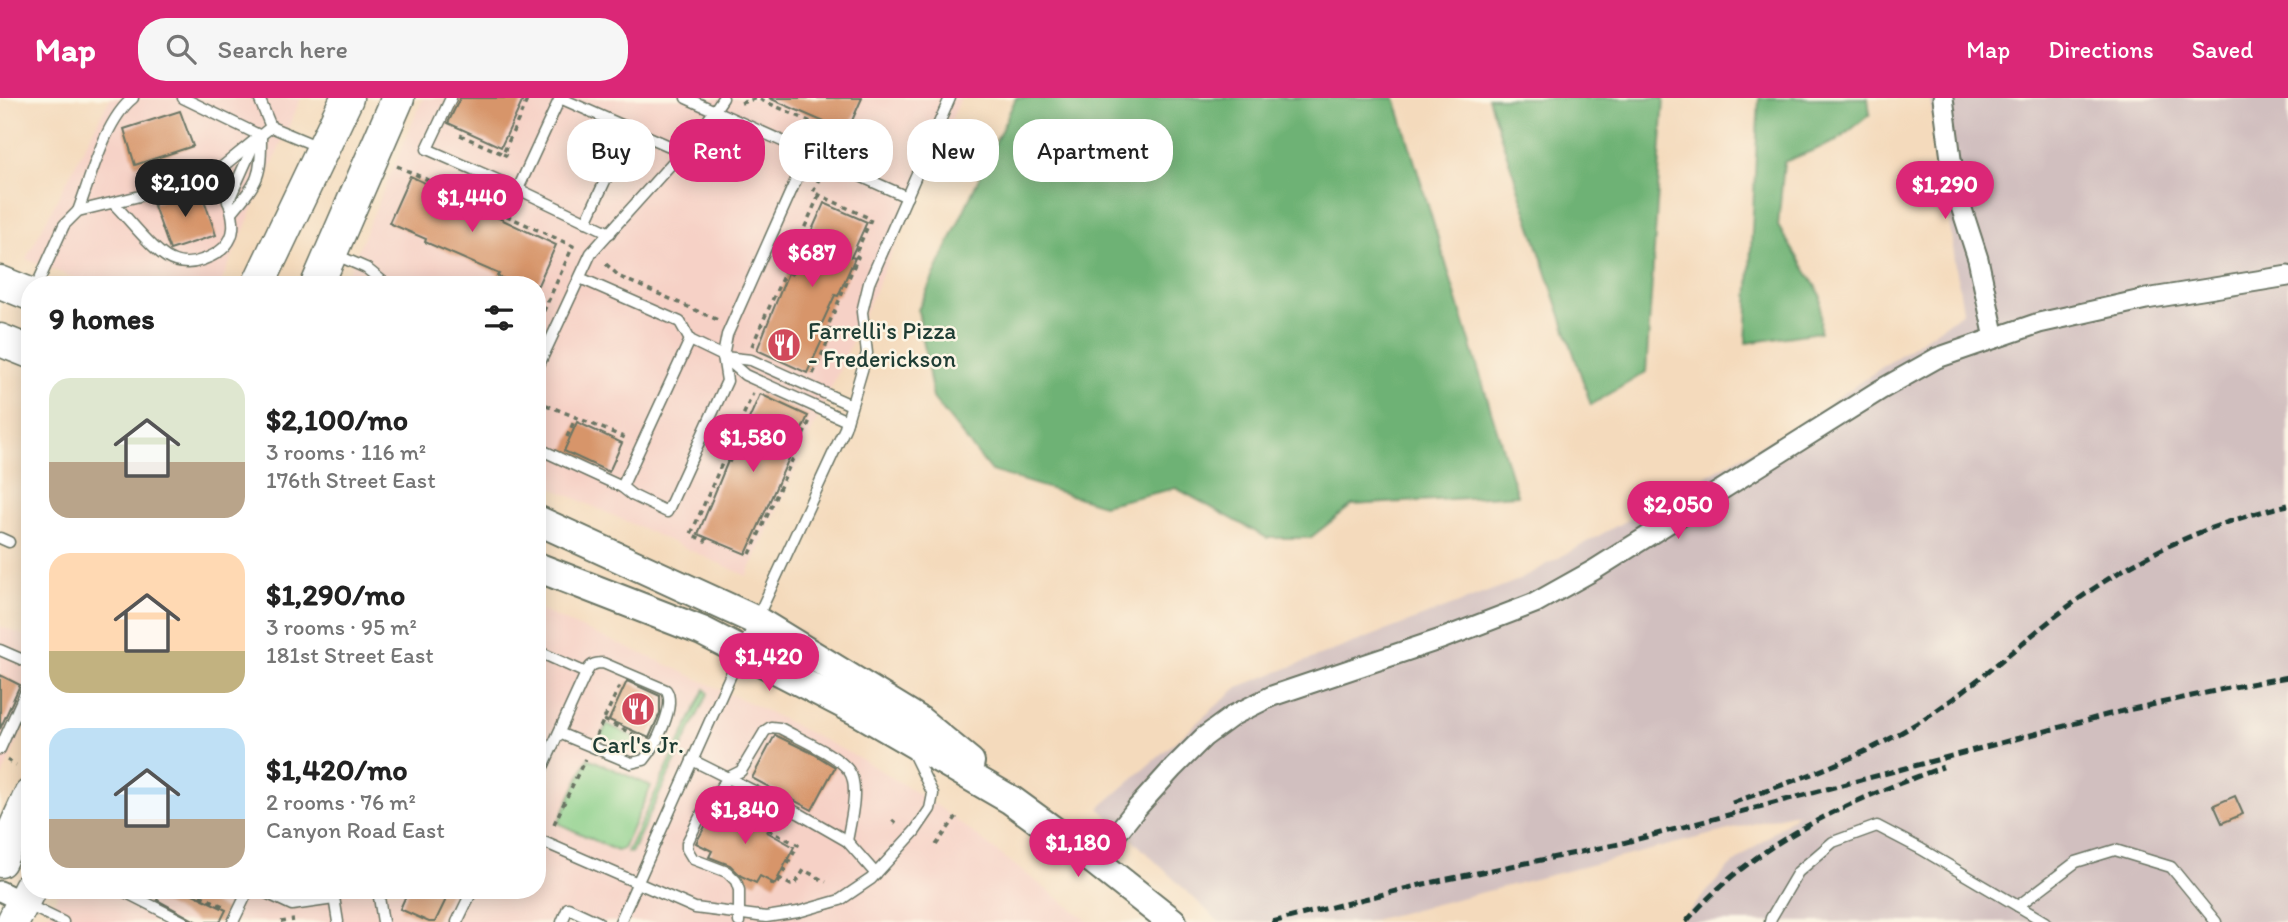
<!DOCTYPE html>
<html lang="en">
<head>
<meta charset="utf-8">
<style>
	:root { --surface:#fff; --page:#f6f6f6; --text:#222; --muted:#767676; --accent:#db2777 }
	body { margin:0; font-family:Itim,sans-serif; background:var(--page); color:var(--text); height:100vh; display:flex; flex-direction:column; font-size:26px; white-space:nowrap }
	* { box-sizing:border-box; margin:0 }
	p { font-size:23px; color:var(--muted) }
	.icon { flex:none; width:38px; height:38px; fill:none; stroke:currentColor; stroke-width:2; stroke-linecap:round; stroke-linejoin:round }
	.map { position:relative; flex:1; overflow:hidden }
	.side { position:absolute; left:21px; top:178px; width:525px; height:623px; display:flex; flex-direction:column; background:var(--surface); border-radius:28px; box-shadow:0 4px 18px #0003 }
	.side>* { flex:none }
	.top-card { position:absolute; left:567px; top:21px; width:665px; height:63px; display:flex; gap:14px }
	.price { position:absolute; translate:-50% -60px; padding:0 16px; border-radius:24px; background:var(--accent); color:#fff; font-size:23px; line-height:46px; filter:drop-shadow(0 2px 4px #0008) }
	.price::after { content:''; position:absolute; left:50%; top:42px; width:21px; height:16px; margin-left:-10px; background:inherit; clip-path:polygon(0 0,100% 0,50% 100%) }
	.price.current { background:#222; color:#fff }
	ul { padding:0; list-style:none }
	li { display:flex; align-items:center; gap:21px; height:175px; padding:0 28px }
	li span { display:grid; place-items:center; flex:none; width:196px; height:140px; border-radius:21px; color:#555 }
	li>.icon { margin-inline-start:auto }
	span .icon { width:84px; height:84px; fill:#fffc; stroke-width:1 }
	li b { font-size:30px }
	h2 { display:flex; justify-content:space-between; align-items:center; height:84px; padding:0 28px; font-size:30px }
	.chip { padding:0 24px; border-radius:28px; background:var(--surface); box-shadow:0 4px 18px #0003; font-size:24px; line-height:63px }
	.chip.current { background:var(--accent); color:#fff }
	header { display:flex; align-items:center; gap:42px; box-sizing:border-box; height:98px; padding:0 35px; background:var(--accent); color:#fff }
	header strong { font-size:33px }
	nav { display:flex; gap:38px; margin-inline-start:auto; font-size:24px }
	.search { width:490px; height:63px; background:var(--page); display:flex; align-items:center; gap:18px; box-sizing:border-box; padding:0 24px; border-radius:28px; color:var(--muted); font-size:26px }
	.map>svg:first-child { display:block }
</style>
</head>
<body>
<header>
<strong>Map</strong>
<div class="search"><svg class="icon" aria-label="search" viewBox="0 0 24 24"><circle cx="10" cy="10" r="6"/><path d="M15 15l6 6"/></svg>Search here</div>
<nav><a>Map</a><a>Directions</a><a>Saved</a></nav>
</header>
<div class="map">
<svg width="2288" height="824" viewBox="0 0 2288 824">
	<rect width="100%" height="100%" fill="#fcf5e5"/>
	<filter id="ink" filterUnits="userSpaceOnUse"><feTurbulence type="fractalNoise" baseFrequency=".0143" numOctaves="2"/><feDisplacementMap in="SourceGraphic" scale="14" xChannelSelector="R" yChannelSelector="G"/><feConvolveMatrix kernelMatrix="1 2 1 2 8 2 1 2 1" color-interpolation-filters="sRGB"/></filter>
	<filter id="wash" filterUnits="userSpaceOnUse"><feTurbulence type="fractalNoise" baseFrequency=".00686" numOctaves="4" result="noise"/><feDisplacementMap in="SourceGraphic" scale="28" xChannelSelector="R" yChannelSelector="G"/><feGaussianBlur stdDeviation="1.57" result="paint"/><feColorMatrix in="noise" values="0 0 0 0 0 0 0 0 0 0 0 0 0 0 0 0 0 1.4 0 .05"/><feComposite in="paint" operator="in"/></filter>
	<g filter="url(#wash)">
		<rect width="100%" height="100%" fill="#f4dabc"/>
		<!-- built -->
		<g fill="#f6d1c6">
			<polygon points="110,0 301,0 220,187 92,187 26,161"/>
			<polygon points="423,0 961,0 747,478 537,383 537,187 343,187"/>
			<polygon points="537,511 663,565 756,608 865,663 939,709 1089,824 44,824 59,793 537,793"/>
			<polygon points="0,528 30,540 30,615 0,683"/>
		</g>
		<!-- industrial -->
		<polygon fill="#d1bfbf" points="1930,0 2288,0 2288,824 1680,824 1729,769 1800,714 1365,824 1219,824 1099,710 1238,589 1519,482 1796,328 1963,214"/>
		<!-- green -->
		<g fill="#89cf89" stroke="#54865e" stroke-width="2">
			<polygon points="705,591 708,595 631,755 627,754"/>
			<polygon points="607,626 643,644 632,653 600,640"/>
			<polygon points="588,660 651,688 623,751 617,753 558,725"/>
		</g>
		<!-- forest -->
		<g fill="#6eb275" stroke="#467854" stroke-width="2">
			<polygon points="1016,0 1395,0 1517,397 1352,407 1310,440 1267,440 1176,390 1103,407 991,373 933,300 918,212"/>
			<polygon points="1488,0 1664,0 1646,274 1591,307"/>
			<polygon points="1759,0 1868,0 1870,16 1837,43 1784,64 1778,128 1821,197 1820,234 1746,245"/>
		</g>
		<g id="blocks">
			<!-- building -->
			<g fill="#d7956b">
				<polygon points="460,0 524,0 501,49 448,25"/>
				<polygon points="769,0 862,0 847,34"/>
				<polygon points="180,13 193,48 135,67 124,31"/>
				<polygon points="410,78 556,147 538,187 518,187 497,178 499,176 425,144 426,141 389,125"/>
				<polygon points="200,90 216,137 170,152 153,105"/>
				<polygon points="824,105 867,124 851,159 855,160 838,198 835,197 818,234 825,236 807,275 757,252 788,175 792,177"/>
				<polygon points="760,296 808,318 746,456 698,436 728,363 730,364"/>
				<polygon points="577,324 622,345 609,374 564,353"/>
				<polygon points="0,577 20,587 0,631"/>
				<polygon points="627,583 660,598 660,615 649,640 609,622"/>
				<polygon points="775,637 814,656 835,669 812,712 752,680"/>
				<polygon points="2235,698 2243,716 2222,725 2214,707"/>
				<polygon points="716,708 742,722 746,717 770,730 767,734 794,749 775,786 760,778 756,785 741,778 730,767 709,759 712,753 696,745"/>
				<polygon points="161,793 187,793 226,812 220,824 197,824 157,802"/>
				<polygon points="408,793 450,793 435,824 429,824 400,811"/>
			</g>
		</g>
	</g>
	<g filter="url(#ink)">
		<use href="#blocks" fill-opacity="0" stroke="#6a7464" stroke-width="2"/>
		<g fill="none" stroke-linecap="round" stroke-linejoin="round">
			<!-- lane casing -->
			<g stroke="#6a7464" stroke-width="13">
				<g id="lane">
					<path d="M 183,0 L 261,38 C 261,80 259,82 232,114"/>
					<polyline points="259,0 271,29"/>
					<polyline points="451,0 427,51 518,91"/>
					<polyline points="560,0 518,91 610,135"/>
					<polyline points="560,0 683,54"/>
					<polyline points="686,0 907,99"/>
					<polyline points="228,104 254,46"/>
					<path d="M 113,105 C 129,121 145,143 162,156 C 174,166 189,167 202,162 C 252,145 230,109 217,73"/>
					<path d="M 78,113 C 91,79 105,22 133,0"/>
					<polyline points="586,124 629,31"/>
					<polyline points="334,156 366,170 387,187"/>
					<polyline points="580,180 680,224 690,242 723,258 745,277 847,323"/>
					<polyline points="37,187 64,127 78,113 148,96 217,73 271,29 319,49"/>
					<polyline points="724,259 751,262 851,307"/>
					<polyline points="537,271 591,155 700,34 723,0"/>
					<polyline points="537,350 622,389 632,397 667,414 727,283 723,258 727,237 808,55"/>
					<polyline points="622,389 690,242"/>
					<polyline points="0,440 9,444"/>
					<polyline points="0,552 30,565"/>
					<polyline points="537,553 586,575 537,682"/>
					<path d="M 559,635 L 631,665 L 644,662 C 655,649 677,607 666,592 L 603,565 C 594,565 590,567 586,575"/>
					<polyline points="0,651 30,584"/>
					<polyline points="692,662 800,716 847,743 876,776"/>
					<polyline points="537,741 695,810 766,819 798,814 840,802 871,781 915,733 930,711 933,696 912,653"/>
					<polyline points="123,793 184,824"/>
					<polyline points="262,793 292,807 334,801"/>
					<polyline points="333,793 338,824"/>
					<polyline points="378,793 383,824"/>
					<polyline points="26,806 63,824"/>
					<polyline points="2018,808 2076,764 2115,752 2171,769 2216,824"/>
					<polyline points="233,824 248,793"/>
					<polyline points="457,824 472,793"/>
					<polyline points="562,824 568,810 598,824"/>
					<polyline points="620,824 727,585 845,330 867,255 862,214 869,185 950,0"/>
					<path d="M 739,824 L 739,792 L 736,783 L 727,774 L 693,761 L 687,751 L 687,745 L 704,711 L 729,679 L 741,673 L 765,633 L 771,629 L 780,630 C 798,640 838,657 849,673 C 860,688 850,726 847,743"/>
					<polyline points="1770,824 1771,820 1798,774 1833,744 1877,728 1921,751 2045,824"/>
				</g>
			</g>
			<!-- street casing -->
			<g stroke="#6a7464" stroke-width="23">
				<g id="street">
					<polyline points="1943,0 1951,61 1959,102 1978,161 1995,240"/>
					<polyline points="1095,763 1136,711 1173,670 1204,639 1234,617 1272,598 1444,540 1535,505 1594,472 1880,292 1937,260 2039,225 2146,201 2288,178"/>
					<polyline points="0,793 23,804"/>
				</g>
			</g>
			<!-- secondary casing -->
			<g stroke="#6a7464" stroke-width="32">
				<g id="secondary">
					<polyline points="537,422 755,522 920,623 970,664"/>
					<polyline points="537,469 702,533 861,615 1011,702 1095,763 1172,824"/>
				</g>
			</g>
			<!-- primary casing -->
			<g stroke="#6a7464" stroke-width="35">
				<g id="primary">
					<polyline points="0,184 30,196"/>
					<polyline points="258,187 347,0"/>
					<polyline points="317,187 398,0"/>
					<polyline points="0,242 30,254"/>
					<polyline points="0,763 30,697"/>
					<polyline points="13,824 30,790"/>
				</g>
			</g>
			<!-- path -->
			<g stroke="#6a7464" stroke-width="3.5" stroke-dasharray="5 5" stroke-linecap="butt">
				<polyline points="741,5 757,0 852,42"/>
				<polyline points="460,37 503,56 528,0"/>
				<polyline points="503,56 510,59"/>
				<polyline points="397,68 573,148 537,228"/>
				<polyline points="606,166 620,179 718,222"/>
				<polyline points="537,199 548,203"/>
				<polyline points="752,248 819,97"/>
				<polyline points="813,276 833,232 827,230 858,159 855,157 871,121 813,94 819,81"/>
				<polyline points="537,303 628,341"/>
				<polyline points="567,339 576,319"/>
				<polyline points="707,440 705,443 691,436 753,295"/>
				<polyline points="750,456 811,320"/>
				<polyline points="537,588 538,589"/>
				<polyline points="604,622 643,641"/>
				<polyline points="596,638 621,585"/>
				<polyline points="7,662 16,667"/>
				<polyline points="724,708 798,747 780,781 791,787 796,785 804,772 826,784"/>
				<polyline points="892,722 899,728"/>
				<polyline points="554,726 585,661"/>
				<polyline points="936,747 957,718"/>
				<polyline points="770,785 777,788 780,781"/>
				<polyline points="191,793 227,810"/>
				<polyline points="281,824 294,822"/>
			</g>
			<!-- lane -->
			<use href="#lane" stroke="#fff" stroke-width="10"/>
			<!-- street -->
			<use href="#street" stroke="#fff" stroke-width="19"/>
			<!-- secondary -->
			<use href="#secondary" stroke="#fff" stroke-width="28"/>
			<!-- primary -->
			<use href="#primary" stroke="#fff" stroke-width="32"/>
			<!-- rail -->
			<g stroke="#1f3d34" stroke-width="5" stroke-dasharray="10 5" stroke-linecap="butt">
				<path d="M 1732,705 C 1796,682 1860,661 1917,625 C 1979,587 2030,534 2090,493 C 2151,451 2216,424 2288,407"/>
				<polyline points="1272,824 1424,786 1619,746 2110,616 2233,589 2288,579"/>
				<path d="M 1686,824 C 1754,744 1847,704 1943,669"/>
			</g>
		</g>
	</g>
	<!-- icons -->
	<defs>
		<g id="restaurant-disc" transform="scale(1.75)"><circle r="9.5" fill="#d1495b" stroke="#fcf5e5"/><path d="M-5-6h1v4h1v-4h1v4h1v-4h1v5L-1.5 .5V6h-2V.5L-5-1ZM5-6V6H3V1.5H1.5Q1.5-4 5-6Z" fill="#fff"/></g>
	</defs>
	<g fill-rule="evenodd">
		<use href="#restaurant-disc" x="784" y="247"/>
		<use href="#restaurant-disc" x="638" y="611"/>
	</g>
	<g text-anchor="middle" stroke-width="5" stroke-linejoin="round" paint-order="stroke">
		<!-- poi labels -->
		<g font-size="24" fill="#1f3d34" stroke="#fcf5e5" text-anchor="start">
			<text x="808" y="241">Farrelli's Pizza<tspan x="808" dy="28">- Frederickson</tspan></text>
			<text x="638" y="655" text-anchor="middle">Carl's Jr.</text>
		</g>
	</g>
</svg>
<b class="price current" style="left:185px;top:121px">$2,100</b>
<b class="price" style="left:1945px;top:123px">$1,290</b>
<b class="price" style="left:472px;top:136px">$1,440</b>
<b class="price" style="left:812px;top:191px">$687</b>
<b class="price" style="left:753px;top:376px">$1,580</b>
<b class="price" style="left:1678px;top:443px">$2,050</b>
<b class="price" style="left:769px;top:595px">$1,420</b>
<b class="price" style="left:745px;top:748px">$1,840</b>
<b class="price" style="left:1078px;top:781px">$1,180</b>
<div class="top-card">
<a class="chip">Buy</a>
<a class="chip current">Rent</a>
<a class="chip">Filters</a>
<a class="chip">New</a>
<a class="chip">Apartment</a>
</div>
<section class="side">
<h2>9 homes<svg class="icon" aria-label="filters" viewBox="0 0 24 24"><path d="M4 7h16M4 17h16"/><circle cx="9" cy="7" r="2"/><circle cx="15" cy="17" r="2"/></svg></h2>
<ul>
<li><span style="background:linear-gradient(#dfe7d0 60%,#b9a48a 0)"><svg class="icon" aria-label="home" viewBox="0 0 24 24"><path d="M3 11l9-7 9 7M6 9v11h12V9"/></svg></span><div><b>$2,100/mo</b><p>3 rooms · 116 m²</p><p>176th Street East</p></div></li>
<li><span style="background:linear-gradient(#ffd9b3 70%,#c2b280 0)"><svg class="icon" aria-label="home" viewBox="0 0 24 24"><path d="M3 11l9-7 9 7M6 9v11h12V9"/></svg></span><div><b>$1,290/mo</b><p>3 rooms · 95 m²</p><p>181st Street East</p></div></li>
<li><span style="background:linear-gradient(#bfe0f5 65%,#b9a48a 0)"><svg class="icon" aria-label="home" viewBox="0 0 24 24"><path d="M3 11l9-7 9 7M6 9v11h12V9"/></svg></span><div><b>$1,420/mo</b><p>2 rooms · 76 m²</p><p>Canyon Road East</p></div></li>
</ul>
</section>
</div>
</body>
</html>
